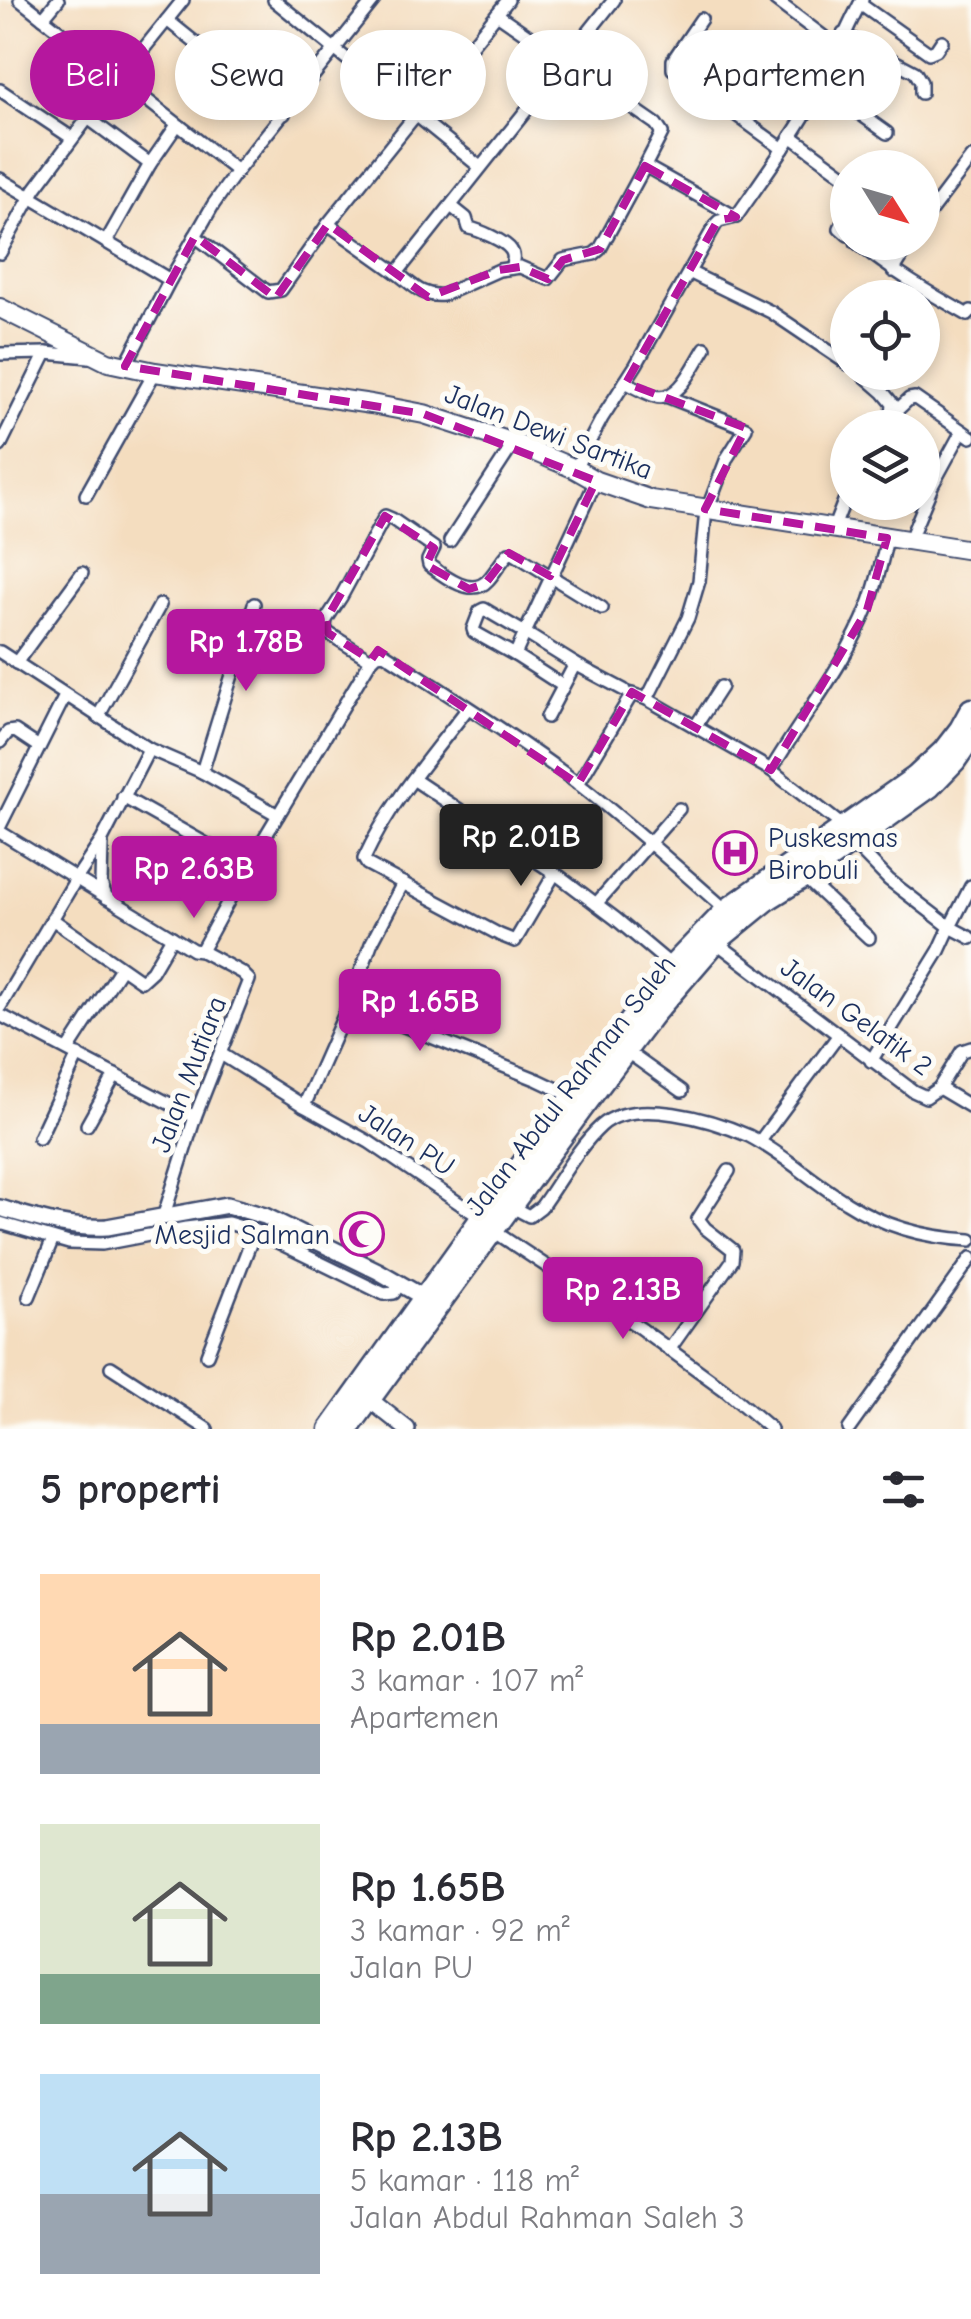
<!DOCTYPE html>
<html lang="id">
<head>
<meta charset="utf-8">
<style>
	:root { --surface:#fff; --page:#f7f7f7; --text:#2b2b33; --muted:#7c7c81; --accent:#b5179e }
	body { margin:0; font-family:"Comic Neue",sans-serif; background:var(--page); color:var(--text); height:100vh; display:flex; flex-direction:column; font-size:38px; white-space:nowrap }
	* { box-sizing:border-box; margin:0 }
	p { font-size:32px; color:var(--muted) }
	.icon { flex:none; width:55px; height:55px; fill:none; stroke:currentColor; stroke-width:2; stroke-linecap:round; stroke-linejoin:round }
	.map { position:relative; height:1429px; overflow:hidden }
	.panel { display:flex; flex-direction:column; background:var(--surface); flex:1 }
	.panel>* { flex:none }
	.guide { position:absolute; left:30px; top:30px; width:912px; height:90px; display:flex; gap:20px }
	.needle { width:65px; rotate:127deg }
	.buttons { position:absolute; left:830px; top:150px; display:grid; gap:20px }
	.buttons a { display:grid; place-items:center; width:110px; height:110px; border-radius:50%; background:var(--surface); box-shadow:0 5px 15px #0003; font-size:50px }
	.price { position:absolute; translate:-50% -85px; padding:0 22px; border-radius:10px; background:var(--accent); color:#fff; font-size:32px; line-height:65px; filter:drop-shadow(0 2px 5px #0008) }
	.price::after { content:''; position:absolute; left:50%; top:60px; width:30px; height:22px; margin-left:-15px; background:inherit; clip-path:polygon(0 0,100% 0,50% 100%) }
	.price.current { background:#222; color:#fff }
	ul { padding:0; list-style:none }
	li { display:flex; align-items:center; gap:30px; height:250px; padding:0 40px }
	li span { display:grid; place-items:center; flex:none; width:280px; height:200px; border-radius:0px; color:#555 }
	li>.icon { margin-inline-start:auto }
	span .icon { width:120px; height:120px; fill:#fffc; stroke-width:1 }
	li b { font-size:42px }
	h2 { display:flex; justify-content:space-between; align-items:center; height:120px; padding:0 40px; font-size:42px }
	.tag { padding:0 35px; border-radius:45px; background:var(--surface); box-shadow:0 5px 15px #0003; font-size:35px; line-height:90px }
	.tag.current { background:var(--accent); color:#fff }
	.map>svg:first-child { display:block }
</style>
</head>
<body>
<div class="map">
<svg width="971" height="1429" viewBox="0 0 971 1429">
	<rect width="100%" height="100%" fill="#fdfcf7"/>
	<filter id="ink" filterUnits="userSpaceOnUse"><feTurbulence type="fractalNoise" baseFrequency=".01" numOctaves="2"/><feDisplacementMap in="SourceGraphic" scale="20" xChannelSelector="R" yChannelSelector="G"/><feConvolveMatrix kernelMatrix="1 2 1 2 8 2 1 2 1" color-interpolation-filters="sRGB"/></filter>
	<filter id="wash" filterUnits="userSpaceOnUse"><feTurbulence type="fractalNoise" baseFrequency=".0048" numOctaves="4" result="noise"/><feDisplacementMap in="SourceGraphic" scale="40" xChannelSelector="R" yChannelSelector="G"/><feGaussianBlur stdDeviation="2.25" result="paint"/><feColorMatrix in="noise" values="0 0 0 0 0 0 0 0 0 0 0 0 0 0 0 0 0 1.4 0 .05"/><feComposite in="paint" operator="in"/></filter>
	<g filter="url(#wash)">
		<rect width="100%" height="100%" fill="#f4ddbf"/>
	</g>
	<g filter="url(#ink)">
		<g fill="none" stroke-linecap="round" stroke-linejoin="round">
			<!-- minor casing -->
			<g stroke="#3c496d" stroke-width="16">
				<g id="minor">
					<polyline points="20,0 237,171"/>
					<polyline points="274,0 480,167"/>
					<polyline points="775,0 837,47"/>
					<polyline points="860,4 929,53 936,50 942,41"/>
					<polyline points="497,14 656,124 662,133 645,166 736,217"/>
					<polyline points="43,18 58,0"/>
					<polyline points="701,19 673,60 673,69 783,149"/>
					<polyline points="167,20 284,114"/>
					<polyline points="843,34 915,72 921,82 921,93"/>
					<polyline points="821,86 887,133"/>
					<polyline points="0,90 72,138"/>
					<polyline points="88,118 150,164"/>
					<polyline points="791,136 848,178"/>
					<polyline points="0,179 170,280"/>
					<path d="M 451,206 L 466,218 L 469,228 C 479,230 505,241 511,250 C 515,256 513,261 511,268"/>
					<polyline points="848,212 840,228 848,235"/>
					<polyline points="922,223 971,158"/>
					<polyline points="328,224 397,273 614,0"/>
					<polyline points="195,236 268,292 281,290 328,224 508,0"/>
					<polyline points="106,242 150,164 177,125"/>
					<path d="M 856,242 C 892,271 929,293 968,315 L 971,311"/>
					<polyline points="0,253 35,189 88,118 183,0"/>
					<polyline points="893,271 911,242"/>
					<polyline points="689,272 771,312 848,364"/>
					<path d="M 397,273 C 413,285 422,297 443,295 L 499,270 L 520,267 L 548,279 L 563,260 L 594,254 L 600,249 L 645,166"/>
					<polyline points="0,354 46,353 89,357"/>
					<polyline points="125,366 170,280 213,205 237,171 374,0"/>
					<polyline points="860,372 883,392 893,404 892,415 883,428"/>
					<path d="M 625,382 C 635,387 645,393 655,396 C 679,403 694,365 705,348"/>
					<polyline points="666,396 746,428 727,458 707,510"/>
					<polyline points="892,415 909,399 915,398 971,437"/>
					<polyline points="0,446 46,353"/>
					<path d="M 575,469 L 602,418 L 636,365 L 716,224 L 719,221 L 736,217 C 763,178 791,140 814,99 C 832,67 844,32 862,0"/>
					<polyline points="86,495 155,372"/>
					<path d="M 706,510 L 699,581 L 688,618 L 647,699 L 771,770 C 803,716 845,665 868,607 C 877,584 882,561 887,538"/>
					<polyline points="834,527 848,491"/>
					<polyline points="910,539 933,484 962,431"/>
					<polyline points="450,541 514,443"/>
					<polygon points="484,609 525,633 515,655 474,632 473,629 480,611"/>
					<polyline points="0,652 149,749 202,772 278,815"/>
					<polyline points="515,655 563,686"/>
					<path d="M 371,660 L 328,633 L 325,627 L 326,620 L 341,597 L 385,516 L 392,519 L 434,548 L 428,560 L 429,565 C 445,577 472,598 488,580 C 496,571 501,561 509,553 L 513,553 L 602,608"/>
					<polyline points="16,663 82,573"/>
					<polyline points="575,664 624,690"/>
					<path d="M 468,708 C 431,756 389,804 364,859 L 367,864 L 500,935 L 515,941 L 555,873"/>
					<polyline points="98,717 160,605"/>
					<polyline points="547,717 575,664 525,633 596,481"/>
					<polyline points="695,727 721,687"/>
					<polyline points="0,742 8,732 15,731 39,747"/>
					<polyline points="771,770 844,827"/>
					<polyline points="202,772 254,604"/>
					<polyline points="413,779 559,876 616,919 672,966"/>
					<polyline points="578,784 632,694 647,699"/>
					<polyline points="123,797 247,867"/>
					<polyline points="0,826 65,696"/>
					<polyline points="0,832 172,937 193,950 201,951"/>
					<polyline points="852,842 889,880 950,927 939,951 871,1061"/>
					<polyline points="102,844 101,884 107,898"/>
					<polyline points="804,877 869,938"/>
					<polyline points="971,886 950,927 971,938"/>
					<polyline points="596,904 679,809"/>
					<polyline points="52,919 141,981 152,971 172,937"/>
					<polyline points="716,942 913,1091 926,1097 939,1088 971,1107"/>
					<polyline points="349,1004 371,944 403,883"/>
					<polyline points="0,1007 76,879 102,840 149,749"/>
					<polyline points="0,1015 195,1117"/>
					<polyline points="68,1050 121,968"/>
					<polyline points="626,1051 682,1091"/>
					<polyline points="221,1054 304,1106 369,1142 481,1218"/>
					<polyline points="939,1088 962,1051 971,1048"/>
					<polyline points="304,1106 349,1004 538,1080 572,1096"/>
					<polyline points="87,1125 115,1075"/>
					<polyline points="39,1138 78,1055"/>
					<polyline points="760,1141 838,1036"/>
					<path d="M 510,1206 L 529,1216 L 541,1207 C 560,1181 577,1148 601,1126 C 634,1096 713,1120 749,1136 C 784,1154 813,1182 846,1202 C 883,1226 927,1238 971,1240"/>
					<path d="M 163,1218 L 195,1117 L 249,980 L 242,973 L 201,951 L 247,867 L 371,660 L 377,654 L 384,653 C 450,696 518,738 581,786 C 631,825 678,868 726,910"/>
					<polyline points="0,1223 69,1243 102,1244 186,1228 228,1223 255,1231 384,1294 394,1293 400,1283"/>
					<polyline points="492,1230 640,1328 725,1390 771,1429"/>
					<polyline points="29,1297 53,1239"/>
					<polyline points="669,1350 732,1261 733,1250 705,1228 698,1219 729,1171"/>
					<polyline points="207,1355 255,1231"/>
					<polyline points="111,1367 207,1429"/>
					<polyline points="849,1429 971,1258"/>
				</g>
			</g>
			<!-- tertiary casing -->
			<g stroke="#3c496d" stroke-width="20">
				<g id="tertiary">
					<path d="M 0,1208 C 38,1219 67,1229 107,1227 L 227,1205 L 265,1216 L 378,1271 L 423,1297"/>
					<polyline points="365,1396 407,1429"/>
				</g>
			</g>
			<!-- secondary casing -->
			<g stroke="#3c496d" stroke-width="22">
				<polyline id="secondary" points="0,308 108,362 155,372 371,404 424,414 514,443 575,469 596,481 651,500 971,550"/>
			</g>
			<!-- trunk casing -->
			<g stroke="#3c496d" stroke-width="25">
				<g id="trunk">
					<polyline points="330,1429 481,1218 672,966 726,910 915,777 943,751 960,729 971,709"/>
					<polyline points="348,1429 582,1109 653,1015 716,942 770,898 804,877 930,787 955,761 971,738"/>
				</g>
			</g>
			<!-- minor -->
			<use href="#minor" stroke="#fff" stroke-width="11"/>
			<!-- tertiary -->
			<use href="#tertiary" stroke="#fff" stroke-width="15"/>
			<!-- secondary -->
			<use href="#secondary" stroke="#fff" stroke-width="18"/>
			<!-- trunk -->
			<use href="#trunk" stroke="#fff" stroke-width="20"/>
		</g>
	</g>
	<!-- marked area -->
	<path fill="none" stroke="#b5179e" stroke-width="8" stroke-dasharray="20 12" stroke-linejoin="round" d="M 645,166 L 736,217 L 718,220 L 626,383 L 746,428 L 705,509 L 887,538 L 867,610 L 771,770 L 632,692 L 578,784 L 378,650 L 371,660 L 328,633 L 326,620 L 385,516 L 434,548 L 426,565 L 469,589 L 485,584 L 509,553 L 550,576 L 596,481 L 424,414 L 125,366 L 195,236 L 276,298 L 328,224 L 428,297 L 499,270 L 520,267 L 548,279 L 563,260 L 600,249 Z"/>
	<!-- icons -->
	<defs>
		<g id="hospital-ring" transform="scale(2.25)"><circle r="9.5" fill="#fdfcf7" stroke="#b5179e" stroke-width="1.5"/><path d="M-5-5h3v3.5h4V-5h3V5h-3V1.5h-4V5h-3Z" fill="#b5179e"/></g>
		<g id="mosque-ring" transform="scale(2.25)"><circle r="9.5" fill="#fdfcf7" stroke="#b5179e" stroke-width="1.5"/><path d="M3.5-4.9A6 6 0 1 0 3.5 4.9A5 5 0 1 1 3.5-4.9Z" fill="#b5179e"/></g>
	</defs>
	<g fill-rule="evenodd">
		<use href="#hospital-ring" x="735" y="853"/>
		<use href="#mosque-ring" x="362" y="1234"/>
	</g>
	<g text-anchor="middle" stroke-width="10" stroke-linejoin="round" paint-order="stroke">
		<!-- street labels -->
		<g font-size="28" fill="#1b2f5e" stroke="#fdfcf7">
			<text transform="translate(549 431) rotate(21)" y="10">Jalan Dewi Sartika</text>
			<text transform="translate(857 1016) rotate(36)" y="10">Jalan Gelatik 2</text>
			<text transform="translate(188 1074) rotate(-69)" y="10">Jalan Mutiara</text>
			<text transform="translate(570 1085) rotate(-52)" y="10">Jalan Abdul Rahman Saleh</text>
			<text transform="translate(407 1139) rotate(33)" y="10">Jalan PU</text>
		</g>
		<!-- poi labels -->
		<g font-size="28" fill="#1b2f5e" stroke="#fdfcf7" text-anchor="start">
			<text x="768" y="847">Puskesmas<tspan x="768" dy="32">Birobuli</tspan></text>
			<text x="330" y="1244" text-anchor="end">Mesjid Salman</text>
		</g>
	</g>
</svg>
<div class="buttons">
<a><svg class="needle" viewBox="-14 -14 28 28"><path d="M0-13l5 13h-10z" fill="#e53935"/><path d="M0 13l5-13h-10z" fill="#7c7c81"/></svg></a>
<a><svg class="icon" aria-label="locate" viewBox="0 0 24 24"><circle cx="12" cy="12" r="6"/><path d="M12 2v4M12 18v4M2 12h4M18 12h4"/></svg></a>
<a><svg class="icon" aria-label="layers" viewBox="0 0 24 24"><path d="M12 4l9 5-9 5-9-5zM3 14l9 5 9-5"/></svg></a>
</div>
<b class="price" style="left:246px;top:694px">Rp 1.78B</b>
<b class="price current" style="left:521px;top:889px">Rp 2.01B</b>
<b class="price" style="left:194px;top:921px">Rp 2.63B</b>
<b class="price" style="left:420px;top:1054px">Rp 1.65B</b>
<b class="price" style="left:623px;top:1342px">Rp 2.13B</b>
<div class="guide">
<a class="tag current">Beli</a>
<a class="tag">Sewa</a>
<a class="tag">Filter</a>
<a class="tag">Baru</a>
<a class="tag">Apartemen</a>
</div>
</div>
<section class="panel">
<h2>5 properti<svg class="icon" aria-label="filters" viewBox="0 0 24 24"><path d="M4 7h16M4 17h16"/><circle cx="9" cy="7" r="2"/><circle cx="15" cy="17" r="2"/></svg></h2>
<ul>
<li><span style="background:linear-gradient(#ffd9b3 75%,#9aa5b1 0)"><svg class="icon" aria-label="home" viewBox="0 0 24 24"><path d="M3 11l9-7 9 7M6 9v11h12V9"/></svg></span><div><b>Rp 2.01B</b><p>3 kamar · 107 m²</p><p>Apartemen</p></div></li>
<li><span style="background:linear-gradient(#dfe7d0 75%,#7fa58c 0)"><svg class="icon" aria-label="home" viewBox="0 0 24 24"><path d="M3 11l9-7 9 7M6 9v11h12V9"/></svg></span><div><b>Rp 1.65B</b><p>3 kamar · 92 m²</p><p>Jalan PU</p></div></li>
<li><span style="background:linear-gradient(#bfe0f5 60%,#9aa5b1 0)"><svg class="icon" aria-label="home" viewBox="0 0 24 24"><path d="M3 11l9-7 9 7M6 9v11h12V9"/></svg></span><div><b>Rp 2.13B</b><p>5 kamar · 118 m²</p><p>Jalan Abdul Rahman Saleh 3</p></div></li>
</ul>
</section>
</body>
</html>
